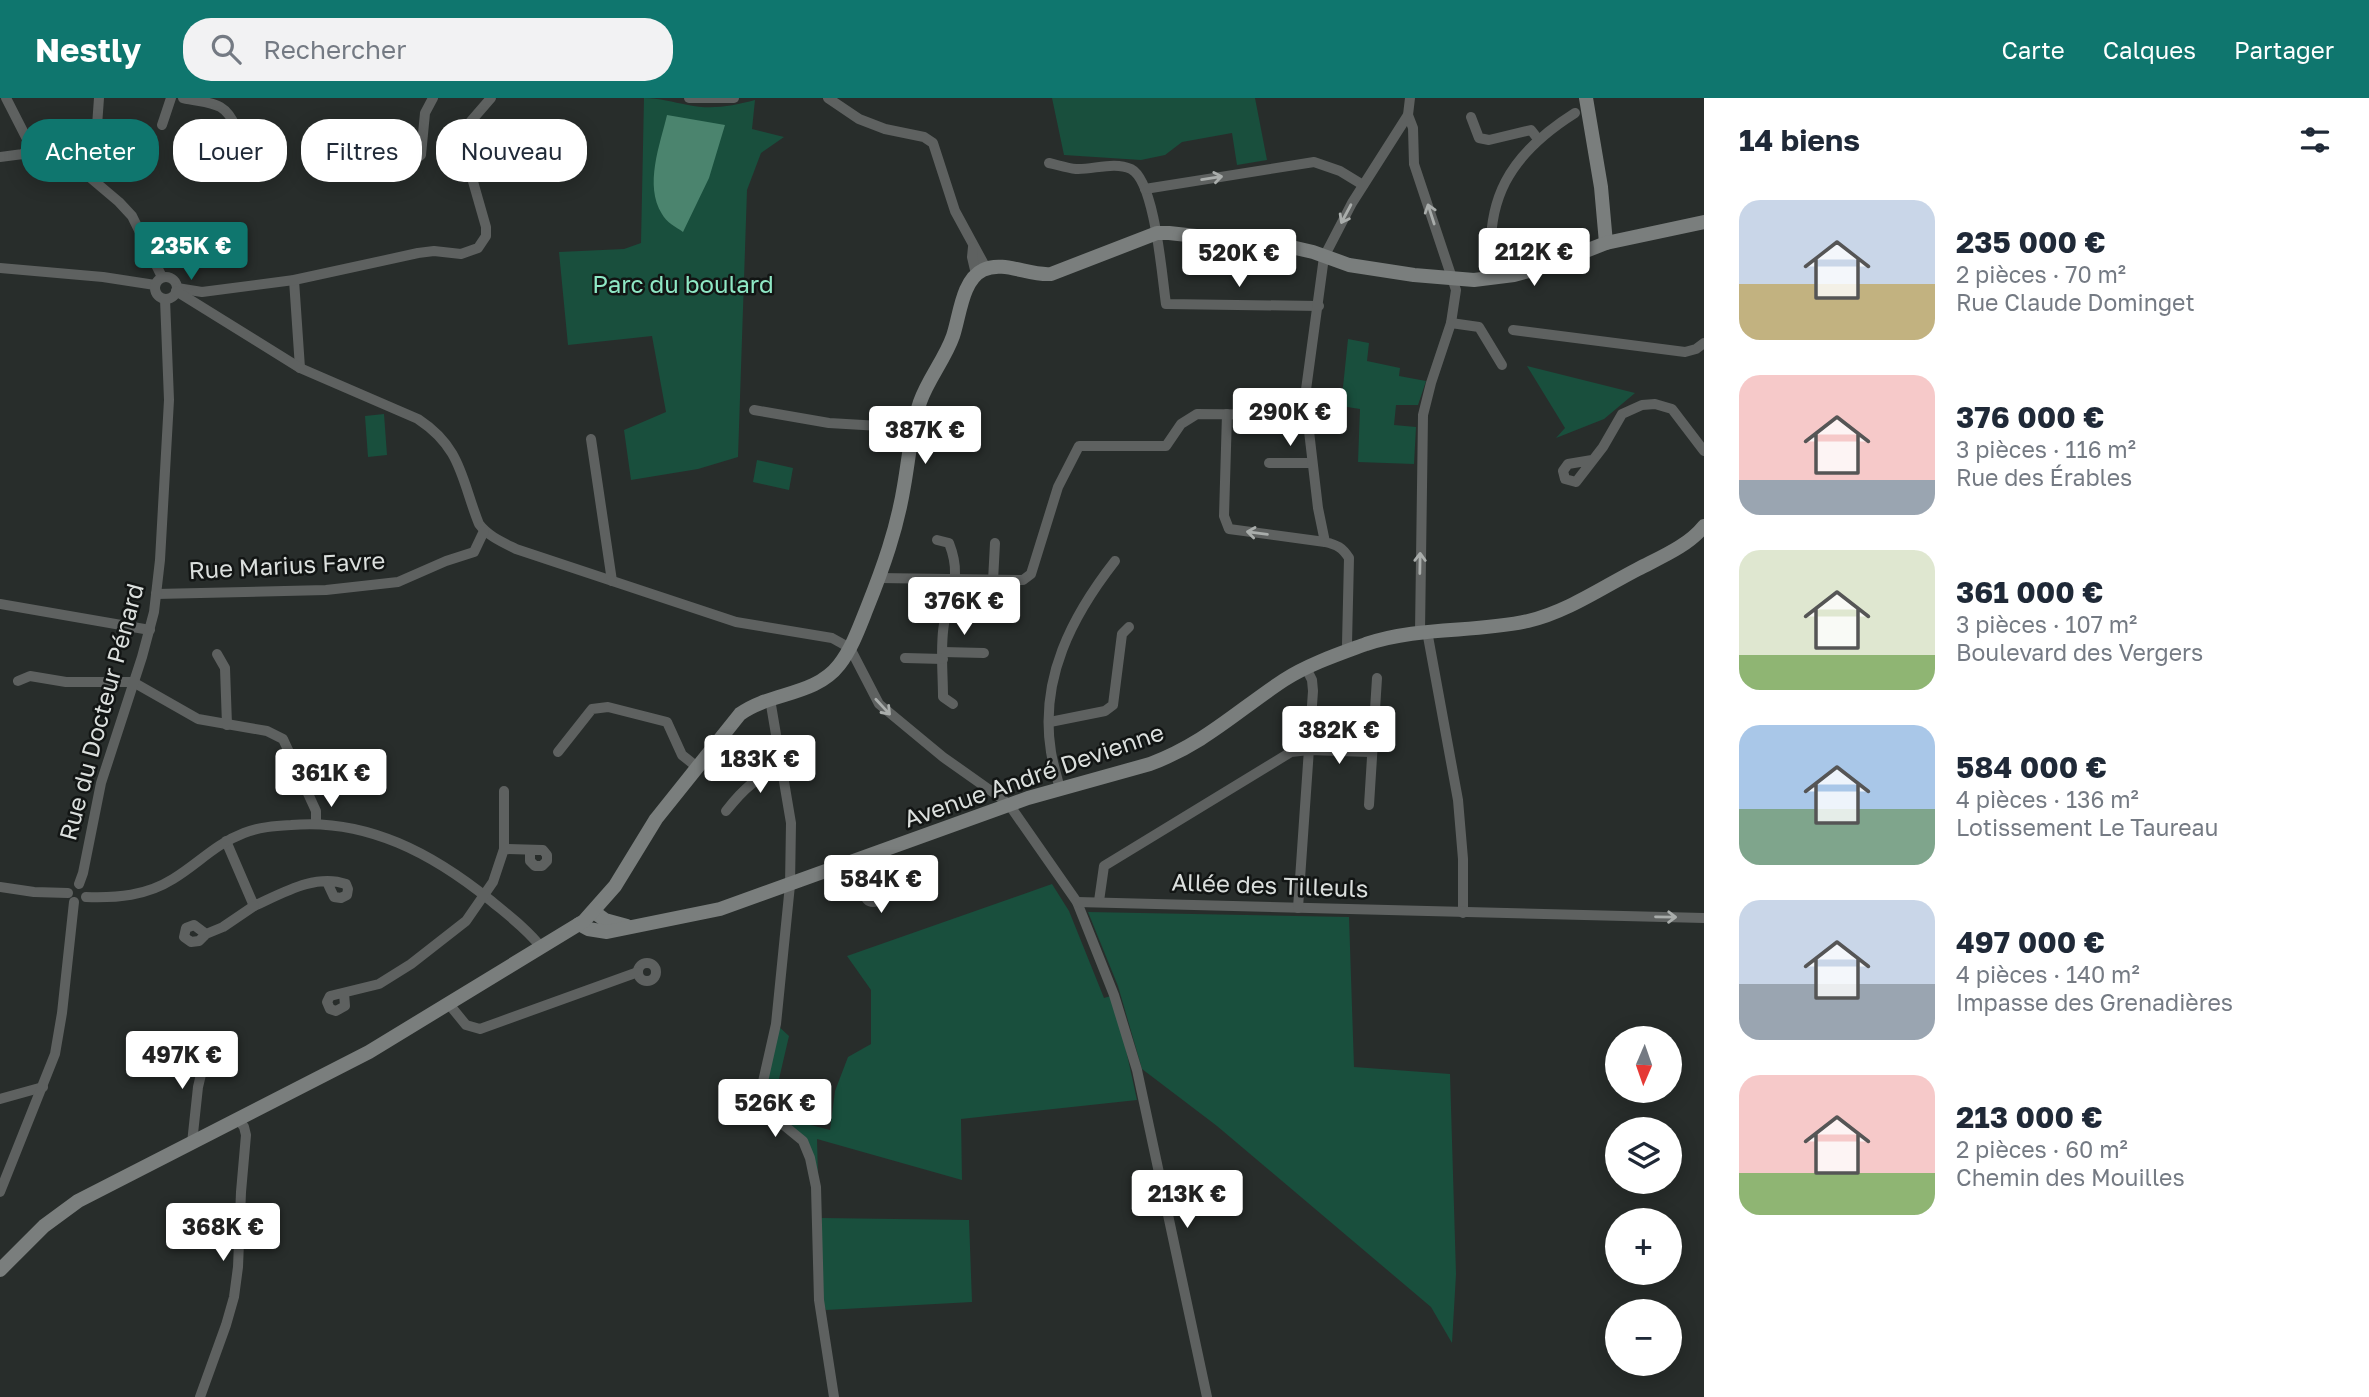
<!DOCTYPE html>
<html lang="fr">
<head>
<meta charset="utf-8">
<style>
	:root { --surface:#fff; --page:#f2f2f3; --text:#1f2937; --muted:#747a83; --accent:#0f766e }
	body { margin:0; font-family:"Golos Text",sans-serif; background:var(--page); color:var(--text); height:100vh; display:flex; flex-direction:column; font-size:26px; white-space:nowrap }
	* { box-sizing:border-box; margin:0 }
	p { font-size:23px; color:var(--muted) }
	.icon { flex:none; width:38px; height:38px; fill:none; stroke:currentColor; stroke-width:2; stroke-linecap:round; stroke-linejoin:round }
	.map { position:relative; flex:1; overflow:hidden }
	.panel { display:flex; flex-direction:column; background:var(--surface); width:665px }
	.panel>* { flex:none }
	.guide { position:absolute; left:21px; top:21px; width:665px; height:63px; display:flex; gap:14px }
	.needle { width:46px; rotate:182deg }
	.buttons { position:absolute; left:1605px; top:928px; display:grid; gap:14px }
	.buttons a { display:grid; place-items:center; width:77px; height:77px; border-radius:50%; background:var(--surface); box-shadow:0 4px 18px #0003; font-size:35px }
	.price { position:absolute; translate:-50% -60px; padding:0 16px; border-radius:7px; background:#fff; color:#222; font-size:23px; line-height:46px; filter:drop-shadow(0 2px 4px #0008) }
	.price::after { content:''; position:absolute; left:50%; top:42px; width:21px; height:16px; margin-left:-10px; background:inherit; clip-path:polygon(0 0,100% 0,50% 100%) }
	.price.selected { background:var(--accent); color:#fff }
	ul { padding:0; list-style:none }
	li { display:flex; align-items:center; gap:21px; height:175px; padding:0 35px }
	li span { display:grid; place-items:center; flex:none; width:196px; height:140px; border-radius:21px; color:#555 }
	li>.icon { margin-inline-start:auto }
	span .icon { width:84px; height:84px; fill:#fffc; stroke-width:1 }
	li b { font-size:30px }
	h2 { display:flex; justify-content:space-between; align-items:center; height:84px; padding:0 35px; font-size:30px }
	.chip { padding:0 24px; border-radius:28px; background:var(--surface); box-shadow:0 4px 18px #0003; font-size:24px; line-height:63px }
	.chip.selected { background:var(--accent); color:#fff }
	header { display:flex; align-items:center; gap:42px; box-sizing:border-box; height:98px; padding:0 35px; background:var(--accent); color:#fff }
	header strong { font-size:33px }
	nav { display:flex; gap:38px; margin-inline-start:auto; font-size:24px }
	.search { width:490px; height:63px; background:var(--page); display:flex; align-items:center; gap:18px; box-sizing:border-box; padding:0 24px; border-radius:28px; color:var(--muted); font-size:26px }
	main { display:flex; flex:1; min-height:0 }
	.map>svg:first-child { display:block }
</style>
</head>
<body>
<header>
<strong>Nestly</strong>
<div class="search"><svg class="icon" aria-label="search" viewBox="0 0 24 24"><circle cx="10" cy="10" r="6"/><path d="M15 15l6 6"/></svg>Rechercher</div>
<nav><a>Carte</a><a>Calques</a><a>Partager</a></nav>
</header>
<main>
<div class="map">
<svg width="1704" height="1299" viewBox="0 0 1704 1299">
	<rect width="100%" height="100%" fill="#282d2b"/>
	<!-- green -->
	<g fill="#194f3d">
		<path d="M 644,0 C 660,0 672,4 688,7 C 711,12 733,8 755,2 L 752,31 L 784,39 L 761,55 L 747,92 L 738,359 L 698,371 L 631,382 L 624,332 L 666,314 L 652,238 L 568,247 L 559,154 L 624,151 L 641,145 Z"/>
		<polygon points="1052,0 1255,0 1267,62 1237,67 1232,35 1182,44 1165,57 1141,62 1064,57"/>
		<polygon points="1348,241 1369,245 1367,263 1400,270 1399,278 1426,283 1418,307 1396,307 1394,327 1416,329 1414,366 1358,364 1360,311 1341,308"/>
		<polygon points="1527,268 1635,295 1604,321 1556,340 1565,330"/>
		<polygon points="384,316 387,357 368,359 365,318"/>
		<polygon points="757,362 793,370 789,392 753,384"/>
		<polygon points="1052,786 1069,813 1104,900 1114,897 1137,1002 961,1021 962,1082 817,1041 818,1080 803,1043 763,1010 760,997 776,926 789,938 776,994 779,1007 807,1026 830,1032 835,993 848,959 871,946 871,892 847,858"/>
		<polygon points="1088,814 1349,819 1354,969 1450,976 1456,1176 1452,1245 1431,1209 1217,1028 1142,971 1118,888"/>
		<polygon points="822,1120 969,1122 972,1204 826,1212 822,1202"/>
	</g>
	<!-- water -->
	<path fill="#4b846e" d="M 667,17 L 725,27 L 709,80 L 683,134 C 676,129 666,124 662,116 C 644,87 660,47 667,17 Z"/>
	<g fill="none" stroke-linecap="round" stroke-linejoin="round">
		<!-- street -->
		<g stroke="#5e6160" stroke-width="10">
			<polyline points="6,0 30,47 39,54 80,71 119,104 132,118 162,179"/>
			<path d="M 183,0 C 210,6 225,2 236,30 L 220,51"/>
			<polyline points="689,0 734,0"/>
			<polyline points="828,0 859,21 885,31 924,39 933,45 955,113 986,170"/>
			<polyline points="1408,17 1413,30 1414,66 1456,192 1451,225 1431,285 1423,317 1420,534"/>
			<polyline points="1471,19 1479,40 1489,42 1531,32 1538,41"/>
			<polyline points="162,27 171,0"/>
			<polyline points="379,53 390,64 415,62 421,57 425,15 433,0"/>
			<polyline points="0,59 23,56 30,47"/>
			<path d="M 1049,65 C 1058,67 1067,70 1076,71 C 1093,72 1114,63 1131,71 C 1155,83 1162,179 1166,206 L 1319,208"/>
			<polyline points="80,71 97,28 99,0"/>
			<polyline points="1145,91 1314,64 1340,73 1363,87"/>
			<polyline points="973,149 972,159 976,176"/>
			<polyline points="0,170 103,179 155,187"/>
			<circle cx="166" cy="190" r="11"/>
			<path d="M 1493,181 C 1482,102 1510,56 1575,15"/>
			<polyline points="294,182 300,270"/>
			<polyline points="177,190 202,194 294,182 418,155 434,153 461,156 478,150 486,138 486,129 464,52 465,30 491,0"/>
			<path d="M 176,193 L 300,270 L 418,321 C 462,350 461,381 479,426 C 488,438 502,444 516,451 L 736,524 L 832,540 L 850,550 L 879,606 L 943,659 L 1001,700 L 1010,708 L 1077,804 L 1114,897 L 1137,972 L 1207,1299"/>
			<polyline points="1451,225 1479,229 1502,267"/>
			<polyline points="1513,232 1685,254 1696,251 1704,245"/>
			<polyline points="754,312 829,325 914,330"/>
			<polyline points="1227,316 1224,418 1229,431 1325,444"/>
			<polyline points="591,341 612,483"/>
			<polyline points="1592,362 1568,366 1563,373 1565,381 1576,384 1603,349 1622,316 1642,307 1655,306 1672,311 1704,353"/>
			<polyline points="1269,365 1312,365"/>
			<path d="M 937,442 L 949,445 C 963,481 949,493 944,526 C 940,549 943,575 943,599 L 953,606"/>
			<polyline points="879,480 1023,482 1031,476 1058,389 1079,348 1166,348 1181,326 1197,316 1306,317"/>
			<polyline points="993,483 995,445"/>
			<polyline points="156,496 326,492 398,484 446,463 474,454 484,433"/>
			<polyline points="0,506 150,532"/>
			<polyline points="1427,533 1458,702 1463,761 1463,815"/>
			<path d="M 1351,552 L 1347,546 L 1349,460 C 1342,449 1337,447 1325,444 L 1318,410 L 1305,299 L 1324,159 L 1352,105 L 1408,17 L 1410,0"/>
			<polyline points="943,554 984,555"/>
			<polyline points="217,556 225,570 227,627"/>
			<polyline points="905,560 943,561"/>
			<polyline points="18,583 30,578 66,584 133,584 198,621 267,633 283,641 316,713 316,724"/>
			<polyline points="770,601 791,725 790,787 776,926 760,997 763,1010 803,1043 810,1060 816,1089 819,1202 834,1299"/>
			<polyline points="1050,624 1105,613 1113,607 1122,536 1129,529"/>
			<polyline points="558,654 592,611 608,609 667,624 682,657 697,669"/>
			<path d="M 1060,691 C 1057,679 1053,666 1051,654 C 1039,581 1072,518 1115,463"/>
			<polyline points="1369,707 1377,580"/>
			<path d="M 726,713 C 745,689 756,680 783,668"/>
			<path d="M 226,743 L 254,808 C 281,796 315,775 346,786 L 348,791 L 347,797 L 341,800 L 334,799 L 327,784"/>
			<polyline points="504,751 543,752 547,757 547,763 542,768 535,768 530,763 530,752"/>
			<polyline points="861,761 870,788"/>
			<polyline points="79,786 83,775 101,685 142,559 154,514 160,462 169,302 165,201"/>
			<circle cx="873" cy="796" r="8"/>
			<polyline points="0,789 34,794 68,795"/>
			<path d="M 86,799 C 117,800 146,798 173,781 C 198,766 215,746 244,735 C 259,729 275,728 291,727 C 367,720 433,756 490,802 C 508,817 527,831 541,849"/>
			<polyline points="1099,803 1104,768 1291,654 1309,652 1371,654"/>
			<polyline points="1077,804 1704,820"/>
			<polyline points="1298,810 1313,593 1312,582 1306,570"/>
			<polyline points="206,836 194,827 186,830 184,839 191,844 199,843 206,836 223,829 254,808"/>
			<circle cx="647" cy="874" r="9"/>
			<polyline points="344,895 345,908 336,913 330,911 327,904 330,898 379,886 411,866 466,823 493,784 504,751 504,693"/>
			<polyline points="448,905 466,927 480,931 638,874"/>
			<polyline points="0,1001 43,989"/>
			<polyline points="192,1045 198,989 208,947"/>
			<polyline points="0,1094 55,956 62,915 74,804"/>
			<polyline points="200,1299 226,1227 234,1199 238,1169 241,1094 246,1037 244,1029 239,1022"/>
		</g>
		<!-- secondary -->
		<g stroke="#7a7e7d" stroke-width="14">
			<polyline points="1586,0 1601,89 1606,145"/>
			<polyline points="594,814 605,822 627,828"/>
			<path d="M 579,826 L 588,831 L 607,834 L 720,811 L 1028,700 L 1150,666 C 1204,646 1237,613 1284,582 C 1309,566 1339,556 1366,546 C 1419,528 1475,535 1528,523 C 1567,514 1603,489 1638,471 C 1661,459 1688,448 1704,428"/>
			<path d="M 0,1172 L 44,1128 L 78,1103 L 369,954 L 584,823 L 615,788 L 656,721 L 740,616 C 770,594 815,598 839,567 C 852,550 859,530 867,510 C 883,470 897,431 904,388 C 909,360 911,331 920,304 C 928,281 945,261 953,238 C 960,217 962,182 983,172 C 1003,162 1029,178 1051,176 L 1157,135 L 1169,135 L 1287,148 L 1313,154 L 1349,167 L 1414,177 L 1474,182 L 1514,177 L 1550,167 L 1606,145 L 1704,124"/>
		</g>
	</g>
	<!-- one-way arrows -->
	<defs><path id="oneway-shaft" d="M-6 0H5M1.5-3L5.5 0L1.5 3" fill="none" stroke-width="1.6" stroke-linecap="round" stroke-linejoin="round" transform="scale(1.75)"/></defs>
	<g stroke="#a9adab">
		<use href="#oneway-shaft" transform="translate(1212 80) rotate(-9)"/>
		<use href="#oneway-shaft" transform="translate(1346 116) rotate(118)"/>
		<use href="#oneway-shaft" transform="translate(1431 116) rotate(-108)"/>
		<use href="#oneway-shaft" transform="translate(1257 435) rotate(-173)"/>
		<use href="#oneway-shaft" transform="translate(1420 465) rotate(-89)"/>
		<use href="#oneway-shaft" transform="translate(883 609) rotate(47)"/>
		<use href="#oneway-shaft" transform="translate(1666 819) rotate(1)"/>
	</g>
	<g text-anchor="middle" stroke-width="5" stroke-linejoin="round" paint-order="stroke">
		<!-- park labels -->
		<g font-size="24" fill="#8fe8c5" stroke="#121514">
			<text x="683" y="195">Parc du boulard</text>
		</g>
		<!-- street labels -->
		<g font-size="24" fill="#dbdfdd" stroke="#121514">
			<text transform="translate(287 468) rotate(-3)" y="8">Rue Marius Favre</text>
			<text transform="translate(102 614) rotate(-75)" y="8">Rue du Docteur Pénard</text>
			<text transform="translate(1034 678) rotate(-19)" y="8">Avenue André Devienne</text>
			<text transform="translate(1270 788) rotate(2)" y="8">Allée des Tilleuls</text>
		</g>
	</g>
</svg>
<div class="buttons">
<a><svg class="needle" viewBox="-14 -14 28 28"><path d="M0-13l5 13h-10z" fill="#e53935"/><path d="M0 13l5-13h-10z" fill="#747a83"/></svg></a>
<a><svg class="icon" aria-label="layers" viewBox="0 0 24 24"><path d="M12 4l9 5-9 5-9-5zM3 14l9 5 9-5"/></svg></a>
<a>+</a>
<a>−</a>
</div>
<b class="price selected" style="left:191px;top:184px">235K €</b>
<b class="price" style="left:1534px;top:190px">212K €</b>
<b class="price" style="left:1239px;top:191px">520K €</b>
<b class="price" style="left:1290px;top:350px">290K €</b>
<b class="price" style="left:925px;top:368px">387K €</b>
<b class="price" style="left:964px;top:539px">376K €</b>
<b class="price" style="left:1339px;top:668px">382K €</b>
<b class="price" style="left:760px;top:697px">183K €</b>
<b class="price" style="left:331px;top:711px">361K €</b>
<b class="price" style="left:881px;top:817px">584K €</b>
<b class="price" style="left:182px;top:993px">497K €</b>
<b class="price" style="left:775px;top:1041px">526K €</b>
<b class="price" style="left:1187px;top:1132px">213K €</b>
<b class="price" style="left:223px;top:1165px">368K €</b>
<div class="guide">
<a class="chip selected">Acheter</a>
<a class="chip">Louer</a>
<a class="chip">Filtres</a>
<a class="chip">Nouveau</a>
</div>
</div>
<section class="panel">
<h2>14 biens<svg class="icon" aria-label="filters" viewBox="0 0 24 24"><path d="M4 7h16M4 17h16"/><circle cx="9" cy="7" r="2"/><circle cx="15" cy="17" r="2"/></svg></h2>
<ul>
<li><span style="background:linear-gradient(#c9d6e8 60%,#c2b280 0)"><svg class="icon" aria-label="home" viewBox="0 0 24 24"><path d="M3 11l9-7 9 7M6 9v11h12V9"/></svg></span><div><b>235 000 €</b><p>2 pièces · 70 m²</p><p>Rue Claude Dominget</p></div></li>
<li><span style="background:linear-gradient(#f6c9c9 75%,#9aa5b1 0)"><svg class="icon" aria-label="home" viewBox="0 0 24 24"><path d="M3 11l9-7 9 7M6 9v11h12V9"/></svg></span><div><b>376 000 €</b><p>3 pièces · 116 m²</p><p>Rue des Érables</p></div></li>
<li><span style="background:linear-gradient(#dfe7d0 75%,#8fb573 0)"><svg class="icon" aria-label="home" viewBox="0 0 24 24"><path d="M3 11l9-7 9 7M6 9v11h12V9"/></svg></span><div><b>361 000 €</b><p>3 pièces · 107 m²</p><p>Boulevard des Vergers</p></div></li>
<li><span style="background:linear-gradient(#a9c7e8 60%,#7fa58c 0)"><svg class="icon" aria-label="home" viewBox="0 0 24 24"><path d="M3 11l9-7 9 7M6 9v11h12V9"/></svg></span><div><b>584 000 €</b><p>4 pièces · 136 m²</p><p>Lotissement Le Taureau</p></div></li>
<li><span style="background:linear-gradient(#c9d6e8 60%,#9aa5b1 0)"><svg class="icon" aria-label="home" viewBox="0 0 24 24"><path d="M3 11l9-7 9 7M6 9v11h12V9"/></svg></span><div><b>497 000 €</b><p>4 pièces · 140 m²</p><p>Impasse des Grenadières</p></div></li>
<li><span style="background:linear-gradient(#f6c9c9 70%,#8fb573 0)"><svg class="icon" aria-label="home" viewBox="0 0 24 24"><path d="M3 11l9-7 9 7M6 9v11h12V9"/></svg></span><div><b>213 000 €</b><p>2 pièces · 60 m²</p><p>Chemin des Mouilles</p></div></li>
</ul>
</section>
</main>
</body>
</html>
